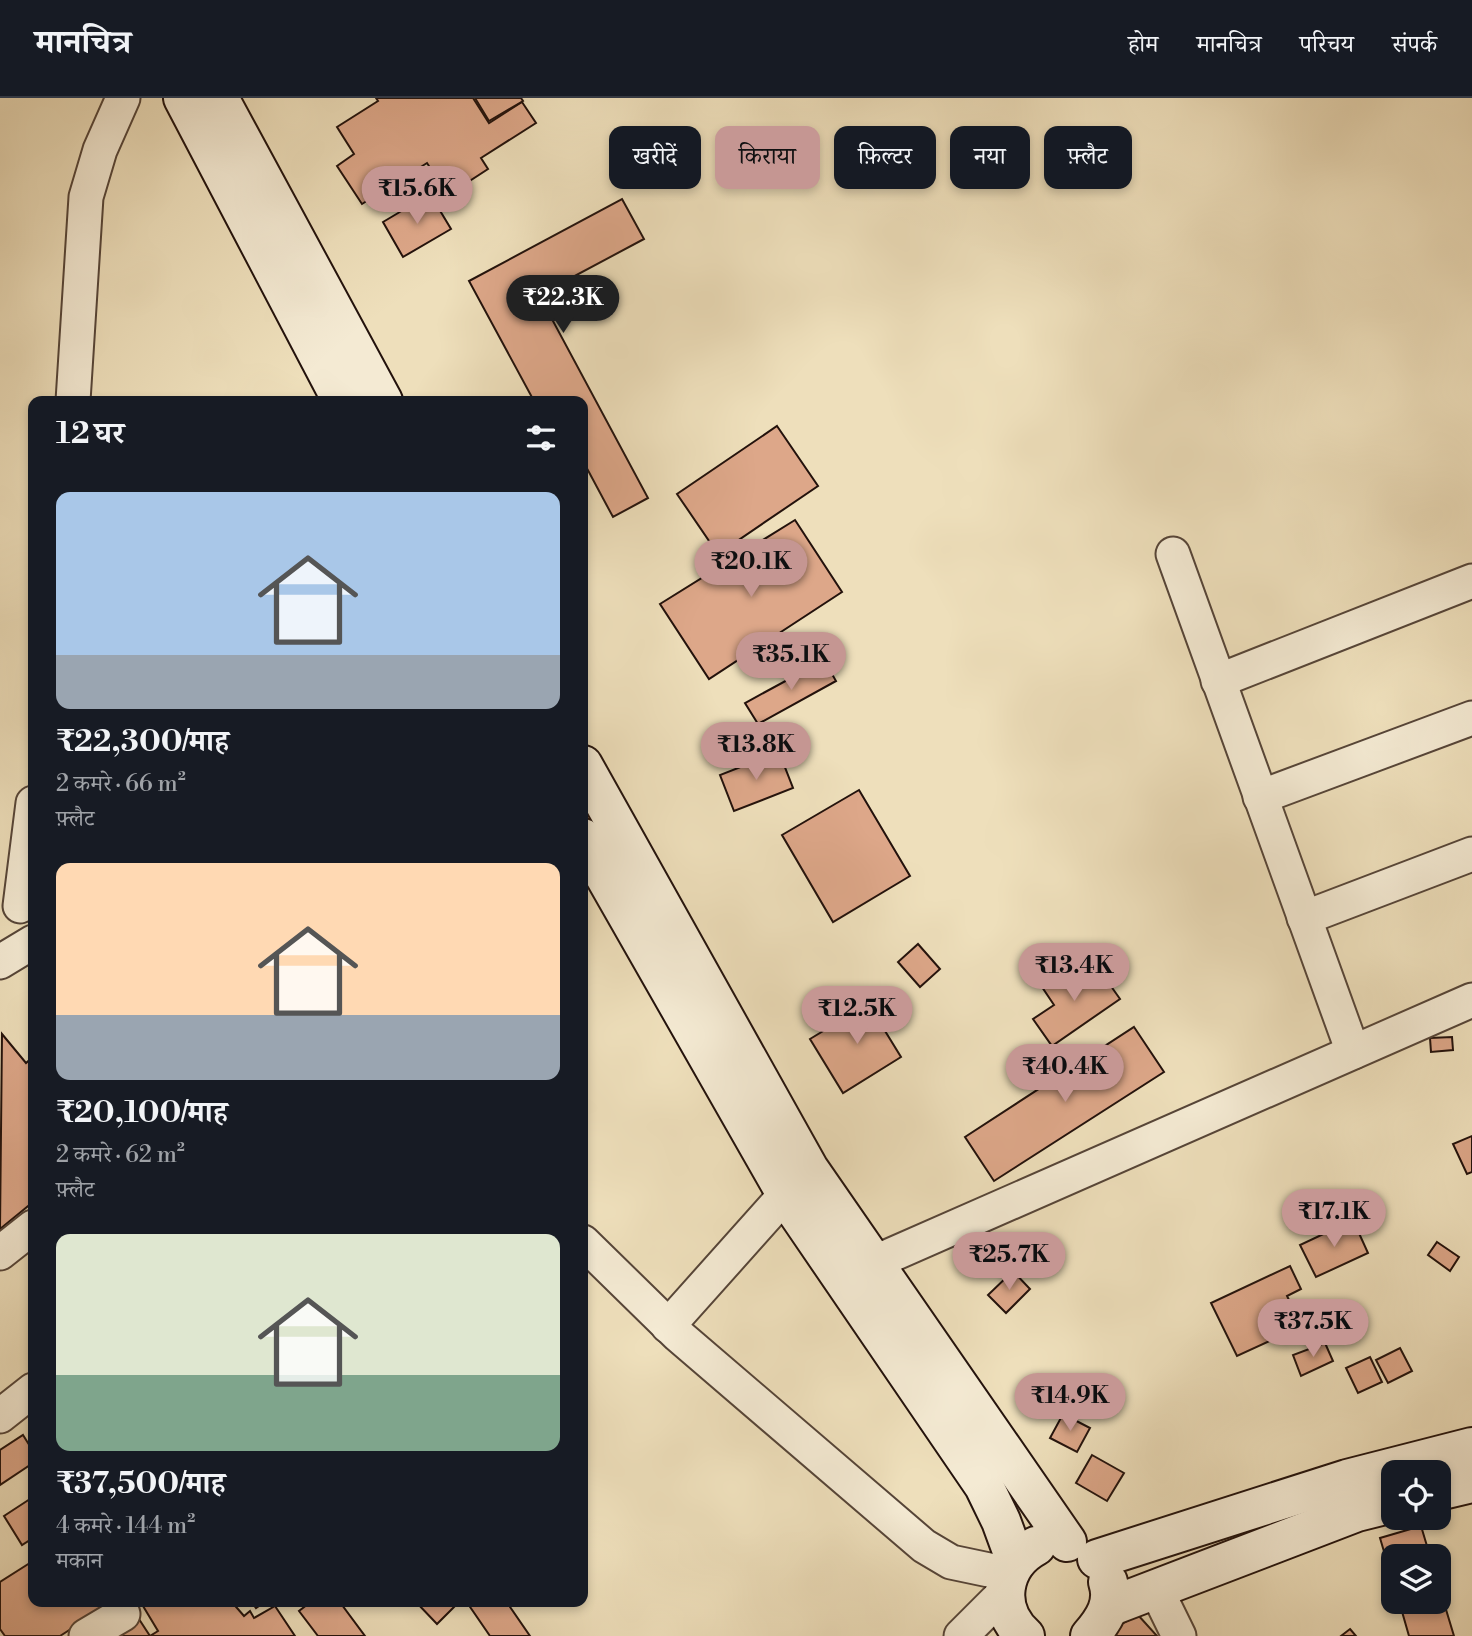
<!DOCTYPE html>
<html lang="hi">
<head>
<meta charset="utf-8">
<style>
	:root { --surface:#171b24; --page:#20242c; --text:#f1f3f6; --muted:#9ea1a6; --line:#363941; --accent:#c59692 }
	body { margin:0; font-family:"Libre Bodoni","Noto Serif Devanagari",serif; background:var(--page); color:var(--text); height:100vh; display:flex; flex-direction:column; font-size:26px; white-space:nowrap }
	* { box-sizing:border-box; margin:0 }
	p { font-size:23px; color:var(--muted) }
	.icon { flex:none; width:38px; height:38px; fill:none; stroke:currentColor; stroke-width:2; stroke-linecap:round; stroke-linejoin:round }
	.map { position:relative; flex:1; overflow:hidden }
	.details { position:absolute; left:28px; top:298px; width:560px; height:1211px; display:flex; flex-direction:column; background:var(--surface); border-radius:14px; box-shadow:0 4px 10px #0003 }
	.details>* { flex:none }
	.hud { position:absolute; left:609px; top:28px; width:665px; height:63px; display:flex; gap:14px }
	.controls { position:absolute; left:1381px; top:1362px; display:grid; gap:14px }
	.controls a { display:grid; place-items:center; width:70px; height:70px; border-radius:14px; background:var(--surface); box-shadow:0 4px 10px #0003; font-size:35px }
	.price { position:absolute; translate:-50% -60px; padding:0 16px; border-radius:24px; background:var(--accent); color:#111; font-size:23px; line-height:46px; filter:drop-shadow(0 2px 4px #0008) }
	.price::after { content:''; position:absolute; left:50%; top:42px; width:21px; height:16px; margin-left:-10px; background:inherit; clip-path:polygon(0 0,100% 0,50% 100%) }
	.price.current { background:#222; color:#fff }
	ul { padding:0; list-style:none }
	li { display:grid; align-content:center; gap:14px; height:371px; padding:0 28px }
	li span { display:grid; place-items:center; height:217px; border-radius:14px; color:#555 }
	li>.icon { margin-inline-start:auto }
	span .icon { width:126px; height:126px; fill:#fffc; stroke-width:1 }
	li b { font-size:30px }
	h2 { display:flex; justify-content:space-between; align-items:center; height:84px; padding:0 28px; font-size:30px }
	.pill { padding:0 24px; border-radius:14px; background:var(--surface); box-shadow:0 4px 10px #0003; font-size:24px; line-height:63px }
	.pill.current { background:var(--accent); color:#111 }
	header { display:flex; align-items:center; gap:42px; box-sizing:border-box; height:98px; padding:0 35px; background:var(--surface); border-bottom:2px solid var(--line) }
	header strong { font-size:33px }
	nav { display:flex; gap:38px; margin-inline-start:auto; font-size:24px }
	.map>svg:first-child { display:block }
</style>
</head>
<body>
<header>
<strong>मानचित्र</strong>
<nav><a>होम</a><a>मानचित्र</a><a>परिचय</a><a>संपर्क</a></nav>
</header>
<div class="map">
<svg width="1472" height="1538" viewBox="0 0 1472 1538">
	<rect width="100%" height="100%" fill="#eedfbb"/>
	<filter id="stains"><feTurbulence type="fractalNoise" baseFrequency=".00286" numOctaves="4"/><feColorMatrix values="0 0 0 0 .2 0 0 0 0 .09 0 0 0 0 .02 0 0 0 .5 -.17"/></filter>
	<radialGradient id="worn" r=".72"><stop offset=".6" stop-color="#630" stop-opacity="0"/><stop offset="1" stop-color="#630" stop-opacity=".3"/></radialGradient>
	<!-- building -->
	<g fill="#dda789" stroke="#23120c" stroke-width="2">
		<polygon points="376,0 473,0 489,25 522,4 536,25 481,60 488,71 448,97 427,65 362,106 337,68 354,56 337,29 378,3"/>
		<polygon points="475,0 521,0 523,3 489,23"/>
		<polygon points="430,96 451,131 403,159 383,124"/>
		<polygon points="622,101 644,141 539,197 648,400 613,419 583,363 583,303 534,303 469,183"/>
		<polygon points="777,328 818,388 718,456 677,396"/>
		<polygon points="795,422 842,494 709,581 660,506"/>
		<polygon points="824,562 836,583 758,626 745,605"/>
		<polygon points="779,654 793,690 734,713 720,677"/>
		<polygon points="859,692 910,778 833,824 782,737"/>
		<polygon points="918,846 940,871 920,889 898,864"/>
		<polygon points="1096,867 1120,901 1052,948 1033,921 1054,907 1040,886 1058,874 1067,887"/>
		<polygon points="886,895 892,904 874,915 901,959 843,995 810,941"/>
		<polygon points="1134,929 1164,974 994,1083 965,1039"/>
		<polygon points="2,936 26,965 33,959 33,1104 0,1131"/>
		<polygon points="1452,939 1453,952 1431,954 1430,940"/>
		<polygon points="1472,1038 1472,1074 1467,1076 1453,1046"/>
		<polygon points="1353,1122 1368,1155 1316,1179 1300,1147"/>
		<polygon points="1437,1144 1459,1159 1450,1173 1428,1157"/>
		<polygon points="1290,1168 1301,1191 1287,1198 1302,1228 1237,1258 1211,1205"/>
		<polygon points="1013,1173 1030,1191 1006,1215 988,1197"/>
		<polygon points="1325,1245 1333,1263 1301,1278 1293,1257"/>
		<polygon points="1400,1250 1412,1273 1388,1285 1376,1262"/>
		<polygon points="1370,1259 1382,1284 1358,1295 1346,1270"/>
		<polygon points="1063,1316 1090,1330 1077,1354 1050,1340"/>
		<polygon points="23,1337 33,1353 33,1365 0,1387 0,1352"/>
		<polygon points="1092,1357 1124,1375 1107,1403 1076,1385"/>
		<polygon points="33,1399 33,1440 22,1447 4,1418"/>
		<polygon points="1421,1428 1430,1458 1393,1458 1393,1484 1380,1440"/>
		<polygon points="33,1463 33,1503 114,1503 60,1538 5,1538 0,1531 0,1484"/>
		<polygon points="1438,1485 1454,1538 1409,1538 1399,1503 1438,1503"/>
		<polygon points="140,1503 231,1503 244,1518 250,1513 254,1520 275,1508 295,1538 150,1538 158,1533"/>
		<polygon points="251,1503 266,1503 256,1510"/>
		<polygon points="312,1503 339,1503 365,1538 318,1538 299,1513"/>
		<polygon points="415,1503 457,1503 458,1505 437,1526"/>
		<polygon points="466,1503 506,1503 530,1538 490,1538"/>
		<polygon points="1138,1517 1157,1538 1091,1538 1114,1530"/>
		<polygon points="137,1518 150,1538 103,1538"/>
		<polygon points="1350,1531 1356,1538 1341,1538"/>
	</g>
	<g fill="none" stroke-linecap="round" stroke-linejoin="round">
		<!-- street casing -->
		<g stroke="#564538" stroke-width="37">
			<g id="street">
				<polyline points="73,303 86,99 100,52 123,0"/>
				<polyline points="1173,456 1353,954"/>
				<polyline points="1218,583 1472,483"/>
				<polyline points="1260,699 1472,620"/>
				<polyline points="20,808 33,705"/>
				<polyline points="1304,820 1472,756"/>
				<polyline points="0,864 33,844"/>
				<polyline points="583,1144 678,1237 924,1448 951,1464 1008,1476"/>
				<polyline points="0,1155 33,1129"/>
				<polyline points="873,1165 1472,902"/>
				<polyline points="668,1228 802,1078"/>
				<polyline points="0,1318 33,1292"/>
				<polyline points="1156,1491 1179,1538"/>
				<polyline points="86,1538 123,1516"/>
				<polyline points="961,1538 1005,1494"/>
			</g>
		</g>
		<!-- secondary casing -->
		<g stroke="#23120c" stroke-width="42">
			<g id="secondary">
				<polyline points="183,0 342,303"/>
				<polyline points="219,0 383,303"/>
				<polyline points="583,667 809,1071 1067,1444"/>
				<polyline points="583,740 794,1110 984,1388 1001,1423 1016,1464"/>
				<polyline points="1438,1393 1472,1385"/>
				<polyline points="1097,1461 1347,1381 1472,1349"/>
				<polyline points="1109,1509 1357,1414 1393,1405"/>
				<path d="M 1025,1538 C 994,1511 1001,1467 1036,1448"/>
				<path d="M 1090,1538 C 1104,1522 1115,1505 1108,1484"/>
			</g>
		</g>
		<!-- street -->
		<use href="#street" stroke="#f4ead3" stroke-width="33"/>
		<!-- secondary -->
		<use href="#secondary" stroke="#f4ead3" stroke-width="38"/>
	</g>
	<rect width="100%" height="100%" filter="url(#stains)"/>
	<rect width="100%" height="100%" fill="url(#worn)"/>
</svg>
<div class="controls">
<a><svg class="icon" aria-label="locate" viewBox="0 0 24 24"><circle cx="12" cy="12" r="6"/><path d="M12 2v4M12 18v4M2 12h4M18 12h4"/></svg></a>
<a><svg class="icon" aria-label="layers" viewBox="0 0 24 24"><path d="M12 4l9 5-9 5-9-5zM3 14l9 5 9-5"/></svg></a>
</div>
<b class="price" style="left:417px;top:128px">₹15.6K</b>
<b class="price current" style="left:563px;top:237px">₹22.3K</b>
<b class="price" style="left:751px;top:501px">₹20.1K</b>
<b class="price" style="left:791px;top:594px">₹35.1K</b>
<b class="price" style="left:756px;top:684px">₹13.8K</b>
<b class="price" style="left:1074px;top:905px">₹13.4K</b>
<b class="price" style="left:857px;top:948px">₹12.5K</b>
<b class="price" style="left:1065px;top:1006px">₹40.4K</b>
<b class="price" style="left:1334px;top:1151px">₹17.1K</b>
<b class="price" style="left:1009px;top:1194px">₹25.7K</b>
<b class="price" style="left:1313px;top:1261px">₹37.5K</b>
<b class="price" style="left:1070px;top:1335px">₹14.9K</b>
<div class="hud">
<a class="pill">खरीदें</a>
<a class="pill current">किराया</a>
<a class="pill">फ़िल्टर</a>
<a class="pill">नया</a>
<a class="pill">फ़्लैट</a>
</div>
<section class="details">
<h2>12 घर<svg class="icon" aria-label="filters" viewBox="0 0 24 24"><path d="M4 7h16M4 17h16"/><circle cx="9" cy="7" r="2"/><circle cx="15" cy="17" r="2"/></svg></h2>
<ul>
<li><span style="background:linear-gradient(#a9c7e8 75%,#9aa5b1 0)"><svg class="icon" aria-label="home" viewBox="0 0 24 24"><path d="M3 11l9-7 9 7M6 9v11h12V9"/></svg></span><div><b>₹22,300/माह</b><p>2 कमरे · 66 m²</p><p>फ़्लैट</p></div></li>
<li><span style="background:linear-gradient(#ffd9b3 70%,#9aa5b1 0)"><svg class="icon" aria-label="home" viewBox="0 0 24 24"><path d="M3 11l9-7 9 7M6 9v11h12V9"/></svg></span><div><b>₹20,100/माह</b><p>2 कमरे · 62 m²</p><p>फ़्लैट</p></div></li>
<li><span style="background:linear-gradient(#dfe7d0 65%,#7fa58c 0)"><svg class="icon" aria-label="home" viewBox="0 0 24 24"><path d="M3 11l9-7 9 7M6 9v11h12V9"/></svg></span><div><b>₹37,500/माह</b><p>4 कमरे · 144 m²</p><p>मकान</p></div></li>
</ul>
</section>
</div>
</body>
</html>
